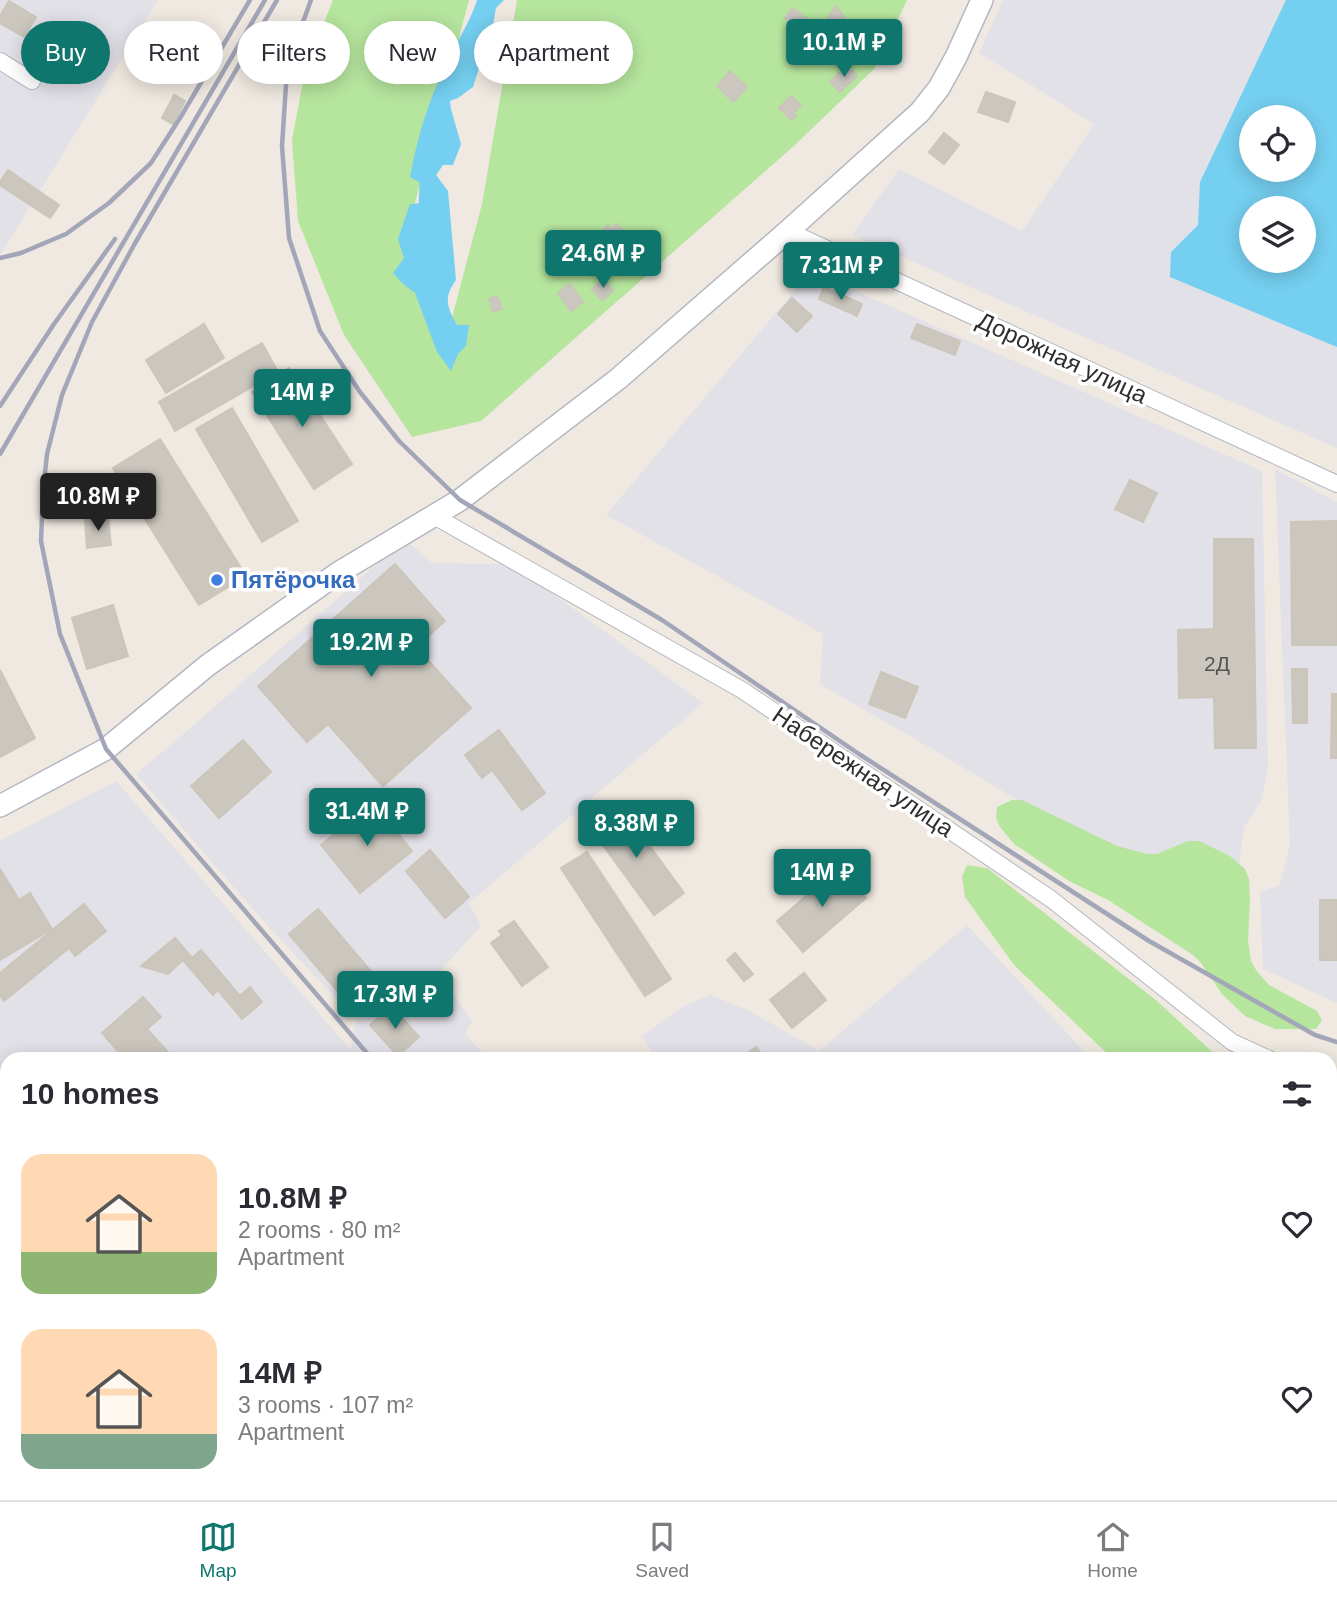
<!DOCTYPE html>
<html lang="en">
<head>
<meta charset="utf-8">
<style>
	:root { --surface:#fff; --page:#f7f7f7; --text:#2b2b33; --muted:#7c7c81; --line:#e1e1e2; --accent:#0f766e }
	body { margin:0; font-family:Arial,sans-serif; background:var(--page); color:var(--text); height:100vh; display:flex; flex-direction:column; font-size:26px; white-space:nowrap }
	* { box-sizing:border-box; margin:0 }
	p { font-size:23px; color:var(--muted) }
	.icon { flex:none; width:38px; height:38px; fill:none; stroke:currentColor; stroke-width:2; stroke-linecap:round; stroke-linejoin:round }
	.map { position:relative; flex:1; overflow:hidden }
	.sheet { position:absolute; left:0px; top:1052px; width:1337px; height:450px; display:flex; flex-direction:column; background:var(--surface); border-radius:21px 21px 0 0; box-shadow:0 4px 18px #0003 }
	.sheet>* { flex:none }
	.top-card { position:absolute; left:21px; top:21px; width:700px; height:63px; display:flex; gap:14px }
	.controls { position:absolute; left:1239px; top:105px; display:grid; gap:14px }
	.controls a { display:grid; place-items:center; width:77px; height:77px; border-radius:50%; background:var(--surface); box-shadow:0 4px 18px #0003; font-size:35px }
	.price { position:absolute; translate:-50% -60px; padding:0 16px; border-radius:7px; background:var(--accent); color:#fff; font-size:23px; line-height:46px; filter:drop-shadow(0 2px 4px #0008) }
	.price::after { content:''; position:absolute; left:50%; top:42px; width:21px; height:16px; margin-left:-10px; background:inherit; clip-path:polygon(0 0,100% 0,50% 100%) }
	.price.active { background:#222; color:#fff }
	ul { padding:0; list-style:none }
	li { display:flex; align-items:center; gap:21px; height:175px; padding:0 21px }
	li span { display:grid; place-items:center; flex:none; width:196px; height:140px; border-radius:21px; color:#555 }
	li>.icon { margin-inline-start:auto }
	span .icon { width:84px; height:84px; fill:#fffc; stroke-width:1 }
	li b { font-size:30px }
	h2 { display:flex; justify-content:space-between; align-items:center; height:84px; padding:0 21px; font-size:30px }
	.chip { padding:0 24px; border-radius:32px; background:var(--surface); box-shadow:0 4px 18px #0003; font-size:24px; line-height:63px }
	.chip.active { background:var(--accent); color:#fff }
	.tab-bar { display:flex; justify-content:space-around; align-items:center; height:98px; border-top:2px solid var(--line); background:var(--surface); font-size:19px; color:var(--muted) }
	.tab-bar a { display:grid; justify-items:center; gap:4px }
	.tab-bar .active { color:var(--accent) }
	.map>svg:first-child { display:block }
</style>
</head>
<body>
<div class="map">
<svg width="1337" height="1500" viewBox="0 0 1337 1500">
	<rect width="100%" height="100%" fill="#efe9e1"/>
	<!-- industrial -->
	<g fill="#e3e1e8" fill-rule="evenodd">
		<polygon points="0,0 158,0 0,255"/>
		<path d="M 1003,0 L 1337,0 L 1337,448 L 852,235 L 899,169 L 1022,231 L 1094,124 L 979,53 ZM 1251,117 L 1304,117 L 1304,170 L 1251,170 ZM 1251,208 L 1304,208 L 1304,261 L 1251,261 Z"/>
		<polygon points="811,271 1262,471 1268,769 1261,801 1244,827 1235,896 1139,873 944,756 820,684 823,634 606,515"/>
		<polygon points="1275,469 1337,502 1337,1003 1263,969 1260,892 1280,885 1290,845"/>
		<polygon points="405,539 432,563 512,564 703,703 469,903 481,926 438,973 472,1021 465,1034 488,1059 7,1059 7,1207 0,1203 0,841 116,781 351,1050 356,1020 257,914 136,774 187,731"/>
		<polygon points="967,925 1091,1059 655,1059 642,1036 684,1006 710,995 748,1010 819,1051"/>
		<polygon points="7,1282 7,1494 1246,1494 1250,1500 0,1500 0,1287"/>
	</g>
	<!-- green -->
	<g fill="#b6e59e">
		<polygon points="333,0 469,0 403,248 443,352 482,204 517,0 907,0 875,68 795,145 481,421 412,437 344,335 298,221 292,140 305,71"/>
		<polygon points="1012,800 1022,800 1117,846 1147,854 1157,854 1188,841 1199,841 1230,856 1245,869 1249,879 1250,900 1248,940 1251,961 1256,970 1269,985 1317,1011 1322,1020 1316,1029 1275,1029 1245,1016 1222,994 1201,963 1193,955 1108,900 1069,881 1014,844 1000,827 996,818 997,807"/>
		<polygon points="967,865 987,868 1157,1001 1220,1059 1113,1059 1014,965 965,897 962,877"/>
		<polygon points="1330,1153 1337,1158 1337,1288 1335,1289 1330,1271"/>
		<polygon points="1256,1495 1327,1495 1328,1500 1260,1500"/>
	</g>
	<!-- water -->
	<g fill="#75cff0" fill-rule="evenodd">
		<path d="M 477,0 L 504,0 L 496,8 L 490,42 L 480,65 L 473,87 L 458,98 L 450,101 L 451,109 L 461,144 L 453,165 L 443,165 L 436,175 L 448,191 L 456,280 C 443,298 447,307 457,325 L 469,325 L 466,346 L 458,354 L 451,371 L 437,352 L 415,293 L 403,284 L 393,273 L 404,258 L 398,239 L 410,204 L 422,203 L 429,195 L 426,186 L 410,177 C 417,137 429,100 446,64 C 456,42 470,23 477,0 Z"/>
		<path d="M 1286,0 L 1337,0 L 1337,347 L 1170,277 L 1171,252 L 1198,225 L 1200,182 ZM 1251,117 L 1304,117 L 1304,170 L 1251,170 ZM 1251,208 L 1304,208 L 1304,261 L 1251,261 Z"/>
	</g>
	<g fill="none" stroke-linecap="round" stroke-linejoin="round">
		<!-- canal -->
		<polyline stroke="#75cff0" stroke-width="16" points="426,219 428,175 430,168"/>
	</g>
	<!-- building -->
	<g fill="#cbc7bf" stroke="#cbc5ba" stroke-width="2">
		<polygon points="9,1 36,17 24,37 0,23 0,16"/>
		<polygon points="836,6 846,19 835,33 823,24"/>
		<polygon points="793,8 808,20 803,26 800,23 793,32 787,26 790,23 785,18"/>
		<polygon points="589,39 606,54 602,58 604,60 602,63 600,61 594,67 580,55 584,51 581,48"/>
		<polygon points="848,66 857,76 840,92 830,81"/>
		<polygon points="730,71 747,87 733,102 717,86"/>
		<polygon points="986,92 1015,102 1008,122 978,112"/>
		<polygon points="174,95 185,101 173,124 162,118"/>
		<polygon points="791,96 801,105 793,114 796,116 792,120 779,108"/>
		<polygon points="944,133 959,145 944,164 929,152"/>
		<polygon points="8,170 59,205 50,218 0,185 0,182"/>
		<polygon points="617,224 636,244 621,258 602,238 606,234 603,230 608,225 611,229"/>
		<polygon points="604,279 613,291 602,300 592,289"/>
		<polygon points="570,284 583,302 571,311 558,293"/>
		<polygon points="824,287 862,304 857,316 819,299"/>
		<polygon points="497,296 502,309 493,312 489,299"/>
		<polygon points="792,298 812,316 797,332 778,314"/>
		<polygon points="204,324 224,358 166,393 146,360"/>
		<polygon points="917,324 960,341 955,355 911,338"/>
		<polygon points="262,343 278,372 175,431 159,402"/>
		<polygon points="289,368 352,464 314,489 252,392"/>
		<polygon points="232,408 298,521 262,542 196,429"/>
		<polygon points="160,439 246,576 199,605 113,468"/>
		<polygon points="1130,480 1157,493 1143,522 1115,509"/>
		<polygon points="108,518 111,545 87,548 85,520"/>
		<polygon points="1337,521 1337,645 1292,645 1291,522"/>
		<polygon points="1214,539 1253,539 1256,748 1215,748 1214,697 1179,698 1178,630 1214,629"/>
		<polygon points="395,564 445,621 416,647 471,708 383,786 328,724 307,742 258,686"/>
		<polygon points="113,605 128,656 87,669 72,618"/>
		<polygon points="1292,669 1307,669 1307,723 1293,723"/>
		<polygon points="0,670 35,738 0,757"/>
		<polygon points="881,672 918,687 905,718 869,704"/>
		<polygon points="1332,694 1337,694 1337,758 1331,758"/>
		<polygon points="499,730 545,793 522,810 492,770 482,778 465,755"/>
		<polygon points="243,740 271,772 219,818 191,786"/>
		<polygon points="374,803 412,851 360,893 321,845"/>
		<polygon points="619,804 684,893 654,915 589,826"/>
		<polygon points="430,850 469,897 445,918 406,871"/>
		<polygon points="587,852 671,979 645,996 561,868"/>
		<polygon points="840,867 866,898 803,952 777,921"/>
		<polygon points="0,869 19,900 30,893 52,929 0,960"/>
		<rect x="1320" y="900" width="17" height="60"/>
		<polygon points="84,904 106,931 75,956 69,948 4,1001 0,995 0,973"/>
		<polygon points="318,909 379,981 350,1006 289,934"/>
		<polygon points="514,921 548,967 522,986 491,943 502,935 499,931"/>
		<polygon points="175,938 192,958 201,950 240,996 250,987 262,1002 242,1019 218,990 213,995 183,960 168,974 141,966"/>
		<polygon points="735,953 753,974 744,981 727,960"/>
		<polygon points="804,973 826,1000 792,1028 770,1000"/>
		<polygon points="143,997 161,1017 147,1029 174,1059 125,1059 102,1033"/>
		<polygon points="392,1006 419,1037 398,1056 370,1025"/>
		<polygon points="756,1047 765,1059 740,1059"/>
		<polygon points="0,1088 7,1097 7,1124 0,1130"/>
		<polygon points="7,1323 7,1357 0,1348 0,1328"/>
		<polygon points="346,1494 391,1494 384,1500 350,1500"/>
		<polygon points="640,1494 664,1494 658,1500 634,1500"/>
	</g>
	<g fill="none" stroke-linecap="round" stroke-linejoin="round">
		<!-- street casing -->
		<g stroke="#b4b7c1" stroke-width="18">
			<g id="street">
				<polyline points="0,61 32,81"/>
				<polyline points="788,231 1337,484"/>
				<polyline points="434,516 742,690 1051,899 1232,1042 1269,1059"/>
				<polyline points="1330,1079 1337,1081"/>
			</g>
		</g>
		<!-- secondary casing -->
		<g stroke="#b4b7c1" stroke-width="24">
			<polyline id="secondary" points="0,806 106,749 208,665 338,573 460,500 618,379 788,231 920,112 939,88 956,57 982,0"/>
		</g>
		<!-- street -->
		<use href="#street" stroke="#fff" stroke-width="16"/>
		<!-- secondary -->
		<use href="#secondary" stroke="#fff" stroke-width="21"/>
		<!-- rail -->
		<g stroke="#a3a6b8" stroke-width="4.5">
			<polyline points="277,0 134,245 92,322 62,395 47,454 43,492 41,541 60,634 106,749 372,1059"/>
			<polyline points="311,0 296,41 286,85 282,146 289,238 320,331 360,392 399,441 460,500 662,620 859,754 1149,941 1315,1035 1337,1042"/>
			<polyline points="0,258 21,253 66,234 109,203 151,163 180,118 250,0"/>
			<polyline points="0,406 54,324 115,239"/>
			<polyline points="0,454 265,0"/>
			<polyline points="805,1494 810,1500"/>
			<polyline points="826,1494 831,1500"/>
		</g>
	</g>
	<!-- markers -->
	<circle fill="#3f7fe0" stroke="#fff" stroke-width="2.5" cx="217" cy="580" r="7"/>
	<g text-anchor="middle" stroke-width="7" stroke-linejoin="round" paint-order="stroke">
		<!-- number labels -->
		<g font-size="21" fill="#555452">
			<text x="1217" y="671">2Д</text>
		</g>
		<!-- street labels -->
		<g font-size="24" fill="#2e2e2e" stroke="#fff">
			<text transform="translate(1062 358) rotate(25)" y="8">Дорожная улица</text>
			<text transform="translate(863 772) rotate(34)" y="8">Набережная улица</text>
		</g>
		<!-- shop labels -->
		<g font-size="24" font-weight="bold" fill="#366cbe" stroke="#fff" text-anchor="start">
			<text x="231" y="588">Пятёрочка</text>
		</g>
	</g>
</svg>
<div class="controls">
<a><svg class="icon" aria-label="locate" viewBox="0 0 24 24"><circle cx="12" cy="12" r="6"/><path d="M12 2v4M12 18v4M2 12h4M18 12h4"/></svg></a>
<a><svg class="icon" aria-label="layers" viewBox="0 0 24 24"><path d="M12 4l9 5-9 5-9-5zM3 14l9 5 9-5"/></svg></a>
</div>
<b class="price" style="left:844px;top:79px">10.1M ₽</b>
<b class="price" style="left:603px;top:290px">24.6M ₽</b>
<b class="price" style="left:841px;top:302px">7.31M ₽</b>
<b class="price" style="left:302px;top:429px">14M ₽</b>
<b class="price active" style="left:98px;top:533px">10.8M ₽</b>
<b class="price" style="left:371px;top:679px">19.2M ₽</b>
<b class="price" style="left:367px;top:848px">31.4M ₽</b>
<b class="price" style="left:636px;top:860px">8.38M ₽</b>
<b class="price" style="left:822px;top:909px">14M ₽</b>
<b class="price" style="left:395px;top:1031px">17.3M ₽</b>
<div class="top-card">
<a class="chip active">Buy</a>
<a class="chip">Rent</a>
<a class="chip">Filters</a>
<a class="chip">New</a>
<a class="chip">Apartment</a>
</div>
<section class="sheet">
<h2>10 homes<svg class="icon" aria-label="filters" viewBox="0 0 24 24"><path d="M4 7h16M4 17h16"/><circle cx="9" cy="7" r="2"/><circle cx="15" cy="17" r="2"/></svg></h2>
<ul>
<li><span style="background:linear-gradient(#ffd9b3 70%,#8fb573 0)"><svg class="icon" aria-label="home" viewBox="0 0 24 24"><path d="M3 11l9-7 9 7M6 9v11h12V9"/></svg></span><div><b>10.8M ₽</b><p>2 rooms · 80 m²</p><p>Apartment</p></div><svg class="icon" aria-label="heart" viewBox="0 0 24 24"><path d="M12 20l-8-8c-3-5 5-10 8-4 3-6 11-1 8 4z"/></svg></li>
<li><span style="background:linear-gradient(#ffd9b3 75%,#7fa58c 0)"><svg class="icon" aria-label="home" viewBox="0 0 24 24"><path d="M3 11l9-7 9 7M6 9v11h12V9"/></svg></span><div><b>14M ₽</b><p>3 rooms · 107 m²</p><p>Apartment</p></div><svg class="icon" aria-label="heart" viewBox="0 0 24 24"><path d="M12 20l-8-8c-3-5 5-10 8-4 3-6 11-1 8 4z"/></svg></li>
</ul>
</section>
</div>
<nav class="tab-bar">
<a class="active"><svg class="icon" aria-label="map" viewBox="0 0 24 24"><path d="M3 6l6-2 6 2 6-2v14l-6 2-6-2-6 2zM9 4v14M15 6v14"/></svg>Map</a>
<a><svg class="icon" aria-label="saved" viewBox="0 0 24 24"><path d="M7 4h10v16l-5-4-5 4z"/></svg>Saved</a>
<a><svg class="icon" aria-label="home" viewBox="0 0 24 24"><path d="M3 11l9-7 9 7M6 9v11h12V9"/></svg>Home</a>
</nav>
</body>
</html>
